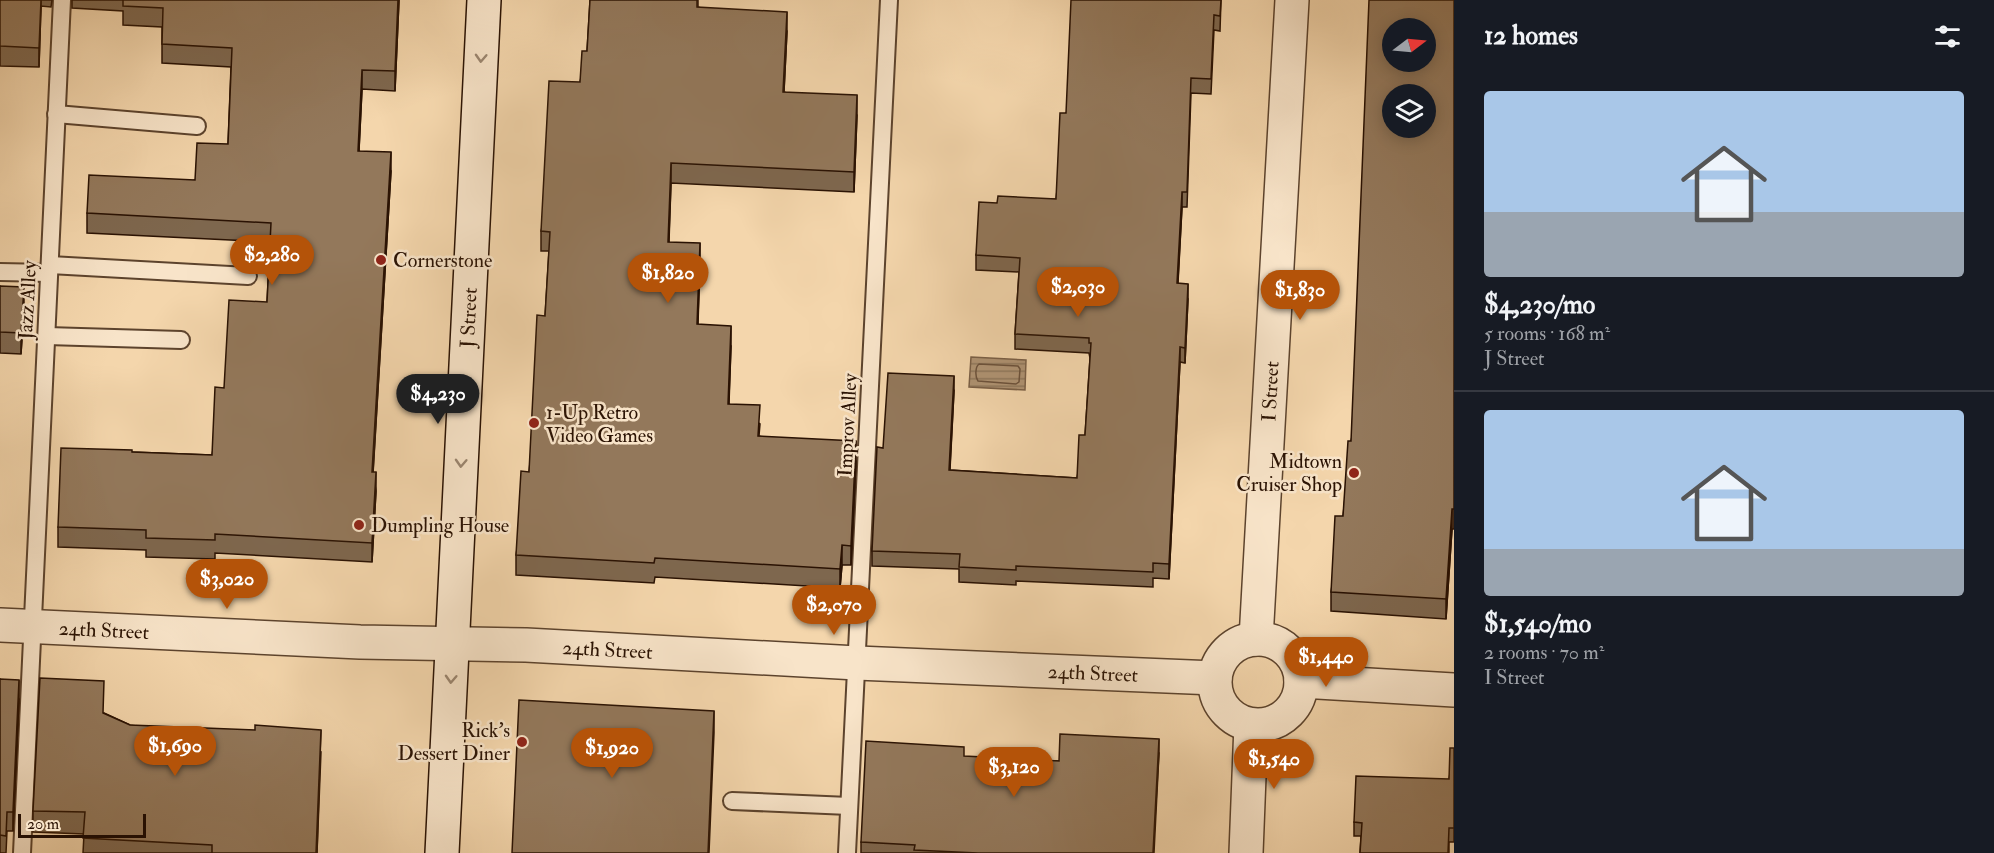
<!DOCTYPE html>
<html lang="en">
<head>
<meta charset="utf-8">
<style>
	:root { --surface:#171b24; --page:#242831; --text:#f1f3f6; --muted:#9ea1a6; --line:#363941; --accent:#b45309 }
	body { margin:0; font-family:"IM FELL Double Pica",serif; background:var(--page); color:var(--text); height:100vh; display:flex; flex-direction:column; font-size:22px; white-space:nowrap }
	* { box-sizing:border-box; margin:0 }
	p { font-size:20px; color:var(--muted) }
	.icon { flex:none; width:33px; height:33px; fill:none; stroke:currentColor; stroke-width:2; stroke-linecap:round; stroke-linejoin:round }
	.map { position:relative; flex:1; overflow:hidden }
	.drawer { display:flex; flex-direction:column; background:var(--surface); width:540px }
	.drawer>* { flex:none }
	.needle { width:39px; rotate:74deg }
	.controls { position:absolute; left:1382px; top:18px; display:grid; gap:12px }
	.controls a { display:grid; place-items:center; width:54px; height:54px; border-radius:50%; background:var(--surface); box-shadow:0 3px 15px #0003; font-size:30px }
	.scale { position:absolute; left:18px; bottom:15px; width:128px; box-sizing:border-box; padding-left:6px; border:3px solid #2a1203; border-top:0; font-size:16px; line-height:21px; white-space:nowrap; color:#2a1203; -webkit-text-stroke:4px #f8e4c9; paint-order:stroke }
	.price { position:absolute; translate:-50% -51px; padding:0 14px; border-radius:21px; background:var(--accent); color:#fff; font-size:20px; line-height:39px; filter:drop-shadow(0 2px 3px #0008) }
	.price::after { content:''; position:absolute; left:50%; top:36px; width:18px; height:14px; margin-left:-9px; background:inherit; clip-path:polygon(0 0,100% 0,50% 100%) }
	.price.current { background:#222; color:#fff }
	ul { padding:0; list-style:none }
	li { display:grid; align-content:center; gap:12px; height:318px; padding:0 30px }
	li+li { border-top:2px solid var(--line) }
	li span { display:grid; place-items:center; height:186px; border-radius:6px; color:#555 }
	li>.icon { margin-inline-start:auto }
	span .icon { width:108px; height:108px; fill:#fffc; stroke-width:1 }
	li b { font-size:26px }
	h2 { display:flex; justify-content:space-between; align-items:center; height:72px; padding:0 30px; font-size:26px }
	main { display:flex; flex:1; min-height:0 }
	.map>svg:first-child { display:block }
</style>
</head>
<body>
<main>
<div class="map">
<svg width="1454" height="853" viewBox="0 0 1454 853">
	<defs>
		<pattern id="water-rules" width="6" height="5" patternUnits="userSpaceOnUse" patternTransform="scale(1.5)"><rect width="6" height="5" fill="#af9373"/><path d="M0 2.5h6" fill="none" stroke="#8f775c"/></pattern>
	</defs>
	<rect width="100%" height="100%" fill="#f4d6ac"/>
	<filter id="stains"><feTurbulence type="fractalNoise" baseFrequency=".00333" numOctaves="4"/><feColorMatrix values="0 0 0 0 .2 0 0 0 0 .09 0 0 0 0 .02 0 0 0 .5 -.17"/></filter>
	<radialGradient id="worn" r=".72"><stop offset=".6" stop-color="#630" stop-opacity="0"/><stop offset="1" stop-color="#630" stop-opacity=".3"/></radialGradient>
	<!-- water -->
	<polygon fill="url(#water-rules)" stroke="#7a5f46" stroke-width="1.5" points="971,357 1026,360 1025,390 969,387"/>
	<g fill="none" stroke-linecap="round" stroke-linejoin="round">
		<!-- shore -->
		<path stroke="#6c523b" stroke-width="1.5" d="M 979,364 L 1018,366 L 1020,369 L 1019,382 L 1016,384 L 978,381 C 975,377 975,367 979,364 Z"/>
		<!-- service casing -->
		<g stroke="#5c432d" stroke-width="20">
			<g id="service">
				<polyline points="56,114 197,126"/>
				<polyline points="50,265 248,276"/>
				<polyline points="0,272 49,273"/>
				<polyline points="47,336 181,340"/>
				<polyline points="732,801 849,806"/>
				<polyline points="22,853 62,0"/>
				<polyline points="847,853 889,0"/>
			</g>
		</g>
		<!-- minor casing -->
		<g stroke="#5c432d" stroke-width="36">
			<g id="minor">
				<path id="s1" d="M 0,625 L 360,642 L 526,645 L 857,663 L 1215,678"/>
				<polyline points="1301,681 1454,690"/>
			</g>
		</g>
		<!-- tertiary casing -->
		<g stroke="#5c432d" stroke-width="36">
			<g id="tertiary">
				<circle cx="1258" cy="682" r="43"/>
				<path id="s2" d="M 1256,639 L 1292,0"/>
				<polyline points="1246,853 1251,725"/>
			</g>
		</g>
		<!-- secondary casing -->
		<g stroke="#2a1203" stroke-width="36">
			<g id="secondary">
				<path id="s3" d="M 442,853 L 484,0"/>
			</g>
		</g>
		<!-- service -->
		<use href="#service" stroke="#f8e4c9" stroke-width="16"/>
		<!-- minor -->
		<use href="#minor" stroke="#f8e4c9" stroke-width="33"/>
		<!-- tertiary -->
		<use href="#tertiary" stroke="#f8e4c9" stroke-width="33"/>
		<!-- secondary -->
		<use href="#secondary" stroke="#f8e4c9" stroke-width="33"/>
	</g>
	<!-- wall -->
	<g fill="#7e674e" stroke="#2a1203" stroke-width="1.5">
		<polygon points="0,0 52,0 51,7 41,6 39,67 0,66"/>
		<polygon points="72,0 399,0 395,91 362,89 359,151 391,171 373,472 376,491 372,562 215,553 215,559 146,557 146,550 58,547 58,527 132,452 212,455 224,388 267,302 270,242 87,233 87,213 195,180 228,144 231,67 162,63 162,27 123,25 123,11 72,8"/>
		<polygon points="590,0 698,0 698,7 787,31 784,92 857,115 854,192 671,183 669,242 700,263 698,324 731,346 729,404 760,424 759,436 856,461 851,565 842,565 840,588 655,577 654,583 516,575 516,555 529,472 545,316 549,251 541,251 541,231 580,82 587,51"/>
		<polygon points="1221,0 1220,31 1214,30 1211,94 1191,93 1187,207 1182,207 1178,283 1188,299 1185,363 1180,362 1169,579 1153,578 1153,587 1016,581 1016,585 959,582 959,569 872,566 872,551 883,448 954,391 950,470 1077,478 1085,435 1090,358 1089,353 1015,349 1015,334 1019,272 976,270 976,255 997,203 1056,199 1066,113"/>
		<polygon points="1454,0 1454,529 1452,529 1446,619 1331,611 1331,592 1343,516 1351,441"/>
		<polygon points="0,286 24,308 21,354 0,353"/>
		<polygon points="0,679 19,699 13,831 7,831 6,853 0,853"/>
		<polygon points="104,713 130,725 321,752 317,853 83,853 84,834 33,832 33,811"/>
		<polygon points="1454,748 1454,842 1449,842 1449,853 1360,853 1361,836 1354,836 1354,822 1449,779"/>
		<polygon points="1159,753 1154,853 861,853 861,842 964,757 1059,761"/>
	</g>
	<!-- shaded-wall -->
	<g fill="#675440" stroke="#2a1203" stroke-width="1.5">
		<polygon points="41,0 41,6 39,67 39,48"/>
		<polygon points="398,0 399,0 395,91 395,71"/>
		<polygon points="787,12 787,31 783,111 783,92"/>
		<polygon points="362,70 362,89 358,170 358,151"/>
		<polygon points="857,95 857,115 854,192 854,172"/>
		<polygon points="391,152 391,171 372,491 372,472"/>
		<polygon points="671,163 671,183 668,261 668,242"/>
		<polygon points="1182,192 1182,207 1177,298 1177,283"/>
		<polygon points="700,243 700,263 697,344 697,324"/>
		<polygon points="1188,284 1188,299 1185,363 1185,348"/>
		<polygon points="24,287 24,308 21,354 21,333"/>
		<polygon points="731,326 731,346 728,423 728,404"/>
		<polygon points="1180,347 1180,362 1169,579 1169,564"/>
		<polygon points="954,376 954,391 949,485 949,470"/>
		<polygon points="856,441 856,461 851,565 851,546"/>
		<polygon points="376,472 376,491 372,562 372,543"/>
		<polygon points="1452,509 1452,529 1446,619 1446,599"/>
		<polygon points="842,545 842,565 840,588 840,569"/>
		<polygon points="19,680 19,699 13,831 13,812"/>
		<polygon points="714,711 714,733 709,853 708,853"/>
		<polygon points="321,730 317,853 316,853"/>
		<polygon points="1159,739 1159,753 1153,853"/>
	</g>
	<!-- building -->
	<g fill="#93785b" stroke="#2a1203" stroke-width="1.5" fill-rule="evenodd">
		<polygon points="0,0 41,0 39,48 0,46"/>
		<polygon points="123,0 398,0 395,71 362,70 358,151 391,152 372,472 376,472 372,543 215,534 215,540 146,538 146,530 58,527 61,448 132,450 132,452 212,455 215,387 224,388 229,300 267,302 271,223 87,213 89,175 195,180 197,143 228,144 232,48 162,44 163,8 123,6"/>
		<polygon points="590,0 697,0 697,7 787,12 783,92 857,95 854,172 671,163 668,242 700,243 697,324 731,326 728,404 760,405 758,436 856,441 851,546 842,545 840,569 655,558 654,563 516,555 521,471 529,472 537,315 545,316 550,232 541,231 549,81 580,82 582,51 587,51"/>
		<polygon points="1071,0 1221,0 1220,16 1214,15 1211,79 1191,78 1187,192 1182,192 1177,283 1188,284 1185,348 1180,347 1169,564 1153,563 1153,572 1016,566 1016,570 959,567 960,554 872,551 877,447 883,448 888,373 954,376 949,470 1077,478 1079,435 1085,435 1091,343 1089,343 1089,338 1015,334 1020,258 976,255 979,202 997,203 998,196 1056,199 1060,113 1066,113"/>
		<path d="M 1369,0 L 1454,0 L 1454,509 L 1452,509 L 1446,599 L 1331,592 L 1335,516 L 1343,516 L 1348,441 L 1351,441 ZM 1392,28 L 1425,28 L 1425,62 L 1392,62 ZM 1392,94 L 1425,94 L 1425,128 L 1392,128 Z"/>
		<polygon points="0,286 24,287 21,333 0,332"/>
		<polygon points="40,678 104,681 103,713 130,725 255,730 255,725 321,730 316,853 212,853 212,845 83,838 85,812 33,811"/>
		<polygon points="0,679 19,680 13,812 7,812 6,836 0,835"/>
		<polygon points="519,700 714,711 708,853 512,853"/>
		<polygon points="1060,734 1159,739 1153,853 978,853 914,850 915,845 861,842 866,741 964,747 964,756 1059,761"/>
		<polygon points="1450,748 1454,748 1454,828 1449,828 1448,853 1360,853 1362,823 1354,822 1356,776 1449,779"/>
	</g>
	<!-- one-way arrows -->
	<defs><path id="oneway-chevron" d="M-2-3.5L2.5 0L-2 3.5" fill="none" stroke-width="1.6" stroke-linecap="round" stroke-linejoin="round" transform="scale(1.5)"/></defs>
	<g stroke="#9b8670">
		<use href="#oneway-chevron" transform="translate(481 58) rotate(93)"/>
		<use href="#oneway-chevron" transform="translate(461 463) rotate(93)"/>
		<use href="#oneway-chevron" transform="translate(451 679) rotate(93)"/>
	</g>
	<!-- markers -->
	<g fill="#8f2418" stroke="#f8e4c9" stroke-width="2">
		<circle cx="381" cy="260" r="6"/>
		<circle cx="534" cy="423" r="6"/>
		<circle cx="1354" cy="473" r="6"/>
		<circle cx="359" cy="525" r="6"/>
		<circle cx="522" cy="742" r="6"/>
	</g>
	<g text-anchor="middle" stroke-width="5" stroke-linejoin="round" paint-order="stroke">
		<!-- poi labels -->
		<g font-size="20" fill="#2a1203" stroke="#f8e4c9" text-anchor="start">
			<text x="393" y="267">Cornerstone</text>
			<text x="546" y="419">1-Up Retro<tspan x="546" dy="23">Video Games</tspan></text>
			<text x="1342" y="468" text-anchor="end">Midtown<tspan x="1342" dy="23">Cruiser Shop</tspan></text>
			<text x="371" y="532">Dumpling House</text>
			<text x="510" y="737" text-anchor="end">Rick's<tspan x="510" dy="23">Dessert Diner</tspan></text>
		</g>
		<!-- street labels -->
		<g font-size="20" fill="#2a1203" stroke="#f8e4c9">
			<text transform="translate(27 300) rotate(-87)" y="7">Jazz Alley</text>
			<text dy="7" stroke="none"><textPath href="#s3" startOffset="536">J Street</textPath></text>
			<text dy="7" stroke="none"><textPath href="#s2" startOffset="248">I Street</textPath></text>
			<text transform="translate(847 425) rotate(-87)" y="7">Improv Alley</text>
			<text dy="7" stroke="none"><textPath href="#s1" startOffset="104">24th Street</textPath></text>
			<text dy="7" stroke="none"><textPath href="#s1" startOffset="608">24th Street</textPath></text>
			<text dy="7" stroke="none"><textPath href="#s1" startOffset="1094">24th Street</textPath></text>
		</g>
	</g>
	<rect width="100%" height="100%" filter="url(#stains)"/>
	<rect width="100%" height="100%" fill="url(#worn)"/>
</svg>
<div class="controls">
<a><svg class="needle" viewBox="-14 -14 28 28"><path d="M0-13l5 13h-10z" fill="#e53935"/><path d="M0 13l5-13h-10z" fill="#9ea1a6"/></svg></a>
<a><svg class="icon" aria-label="layers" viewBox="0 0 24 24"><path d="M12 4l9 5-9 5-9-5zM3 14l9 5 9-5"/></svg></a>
</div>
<div class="scale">20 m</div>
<b class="price" style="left:272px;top:286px">$2,280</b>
<b class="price" style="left:668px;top:304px">$1,820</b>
<b class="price" style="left:1078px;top:318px">$2,030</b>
<b class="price" style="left:1300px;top:321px">$1,830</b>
<b class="price current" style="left:438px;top:425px">$4,230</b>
<b class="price" style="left:227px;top:610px">$3,020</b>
<b class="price" style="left:834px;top:636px">$2,070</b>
<b class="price" style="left:1326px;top:688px">$1,440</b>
<b class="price" style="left:175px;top:777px">$1,690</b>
<b class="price" style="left:612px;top:779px">$1,920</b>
<b class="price" style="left:1274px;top:790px">$1,540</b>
<b class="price" style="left:1014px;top:798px">$3,120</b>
</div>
<section class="drawer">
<h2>12 homes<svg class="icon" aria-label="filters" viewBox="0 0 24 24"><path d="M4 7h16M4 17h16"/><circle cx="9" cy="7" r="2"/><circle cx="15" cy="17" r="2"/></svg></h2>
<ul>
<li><span style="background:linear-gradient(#a9c7e8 65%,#9aa5b1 0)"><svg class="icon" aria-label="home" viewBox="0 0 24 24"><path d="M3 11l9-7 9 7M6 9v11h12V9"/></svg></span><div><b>$4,230/mo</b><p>5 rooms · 168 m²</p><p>J Street</p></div></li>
<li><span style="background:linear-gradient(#a9c7e8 75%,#9aa5b1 0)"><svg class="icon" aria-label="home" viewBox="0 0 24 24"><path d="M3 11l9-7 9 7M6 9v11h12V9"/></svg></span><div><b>$1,540/mo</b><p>2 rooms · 70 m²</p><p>I Street</p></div></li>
</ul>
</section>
</main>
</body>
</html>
